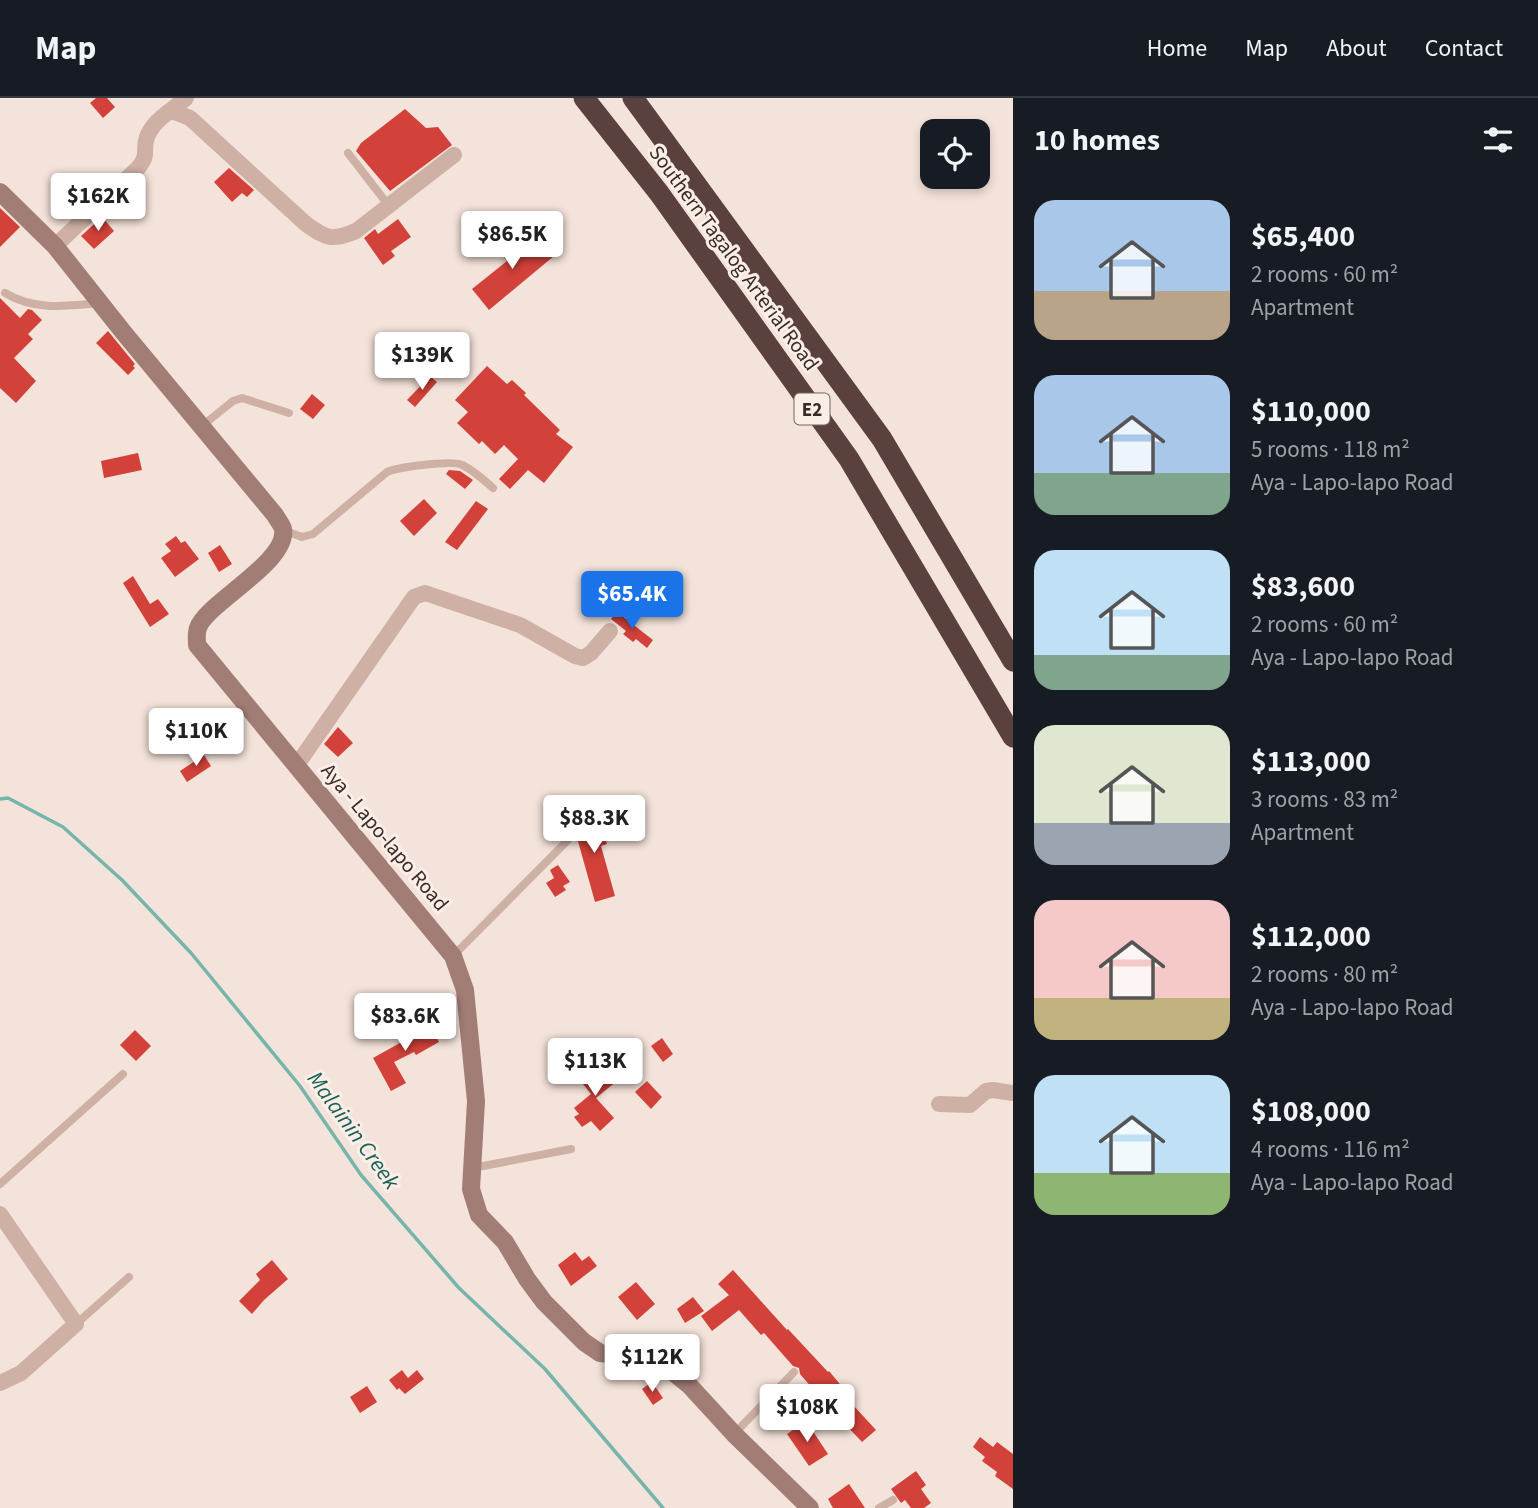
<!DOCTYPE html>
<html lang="en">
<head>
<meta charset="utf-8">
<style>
	:root { --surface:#171b24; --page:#242831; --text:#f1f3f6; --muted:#9ea1a6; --line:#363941; --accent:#1a73e8 }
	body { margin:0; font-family:"Source Sans 3",sans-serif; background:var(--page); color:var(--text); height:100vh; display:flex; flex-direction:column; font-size:26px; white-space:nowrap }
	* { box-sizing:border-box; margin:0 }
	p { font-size:23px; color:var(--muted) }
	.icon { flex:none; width:38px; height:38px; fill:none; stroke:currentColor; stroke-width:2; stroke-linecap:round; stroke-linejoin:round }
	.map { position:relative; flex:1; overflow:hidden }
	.details { display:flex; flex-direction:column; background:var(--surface); width:525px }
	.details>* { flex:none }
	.fabs { position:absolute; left:920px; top:21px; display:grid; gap:14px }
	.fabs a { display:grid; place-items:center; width:70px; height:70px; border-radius:14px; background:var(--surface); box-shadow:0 4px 10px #0003; font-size:35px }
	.price { position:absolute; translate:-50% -60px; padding:0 16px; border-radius:7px; background:#fff; color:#222; font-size:23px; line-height:46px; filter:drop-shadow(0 2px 4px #0008) }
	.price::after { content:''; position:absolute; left:50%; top:42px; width:21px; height:16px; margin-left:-10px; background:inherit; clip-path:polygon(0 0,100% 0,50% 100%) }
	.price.selected { background:var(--accent); color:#fff }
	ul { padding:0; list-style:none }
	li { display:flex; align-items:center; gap:21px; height:175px; padding:0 21px }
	li span { display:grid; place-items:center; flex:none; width:196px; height:140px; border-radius:21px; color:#555 }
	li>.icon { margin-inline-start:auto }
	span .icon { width:84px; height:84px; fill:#fffc; stroke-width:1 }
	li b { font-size:30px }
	h2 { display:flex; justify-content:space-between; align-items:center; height:84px; padding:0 21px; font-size:30px }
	header { display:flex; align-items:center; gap:42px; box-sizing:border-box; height:98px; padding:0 35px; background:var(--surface); border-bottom:2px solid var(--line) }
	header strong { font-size:33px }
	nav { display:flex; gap:38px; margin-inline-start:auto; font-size:24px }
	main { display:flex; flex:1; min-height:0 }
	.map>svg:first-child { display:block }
</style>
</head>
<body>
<header>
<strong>Map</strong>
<nav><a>Home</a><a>Map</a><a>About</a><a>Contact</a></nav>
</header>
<main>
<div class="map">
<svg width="1013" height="1410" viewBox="0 0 1013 1410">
	<rect width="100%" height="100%" fill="#f4e3da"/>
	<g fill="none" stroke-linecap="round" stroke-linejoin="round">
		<!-- stream -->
		<polyline stroke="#76b5ab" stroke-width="3.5" points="0,701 8,700 63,729 122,782 191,855 300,988 361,1077 459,1190 545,1271 663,1410"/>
	</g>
	<!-- building -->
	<g fill="#d3423a">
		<polygon points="96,0 107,0 115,9 103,20 90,5"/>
		<polygon points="405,11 426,30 438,29 452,47 390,93 356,53 361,45"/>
		<polygon points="229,70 254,92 247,99 242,95 232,104 214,84"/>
		<polygon points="0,110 20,129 0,149"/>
		<polygon points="102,119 114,133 94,151 81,138"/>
		<polygon points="398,121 411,139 391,153 395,158 383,167 364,140 375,131 378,136"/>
		<polygon points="517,135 533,154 544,146 554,158 489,212 472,191 507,163 498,151"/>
		<polygon points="0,200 20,220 28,211 32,212 42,222 28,236 33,241 14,260 36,283 16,305 0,290"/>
		<polygon points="108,233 135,266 133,268 135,270 128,277 96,245"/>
		<polygon points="487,268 507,286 512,282 526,295 524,297 560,332 556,336 573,349 544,385 528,372 510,391 499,381 518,361 504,347 495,356 482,343 479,346 457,325 468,314 455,302"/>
		<polygon points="430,278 437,284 415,309 407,302"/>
		<polygon points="312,296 325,307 313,321 300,311"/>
		<polygon points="138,355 142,372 104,380 101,363"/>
		<polygon points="449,372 460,373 473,382 465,391 446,376"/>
		<polygon points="424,401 437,415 414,438 400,423"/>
		<polygon points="476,403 488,411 457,452 445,444"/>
		<polygon points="176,438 181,445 185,443 199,461 175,479 161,460 171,453 165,446"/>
		<polygon points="220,447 232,466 219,474 208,455"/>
		<polygon points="133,478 150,506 158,501 169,516 150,529 123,485"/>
		<polygon points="617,514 653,542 647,550 636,541 633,544 623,536 626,533 611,521"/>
		<polygon points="338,629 353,645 338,659 324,646"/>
		<polygon points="204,657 211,668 187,684 180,673"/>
		<polygon points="588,711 592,724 600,722 607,746 601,748 615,798 595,804 574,729 580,727 576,714"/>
		<polygon points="558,767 570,784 563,788 566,792 555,799 546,785 554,780 550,772"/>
		<polygon points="427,921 439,944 416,957 414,954 394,964 406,985 391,993 373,960 407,941 404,934"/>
		<polygon points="135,932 151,948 136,963 120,947"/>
		<polygon points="662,940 673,956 663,964 651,948"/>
		<polygon points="598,965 617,983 596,1000 614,1020 600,1033 591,1023 582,1029 574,1019 579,1016 574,1010 591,996 579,981"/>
		<polygon points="647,983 662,999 651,1011 635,994"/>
		<polygon points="575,1154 582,1163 589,1158 597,1168 571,1188 558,1167"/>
		<polygon points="272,1162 288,1181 264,1202 252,1216 239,1203 260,1182 256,1176"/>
		<polygon points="733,1172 787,1232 788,1231 828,1274 829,1273 844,1291 841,1294 876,1332 862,1344 826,1306 800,1276 799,1270 793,1268 764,1235 761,1237 739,1212 712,1233 701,1218 729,1197 718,1186"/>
		<polygon points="636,1184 655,1206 637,1222 618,1199"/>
		<polygon points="693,1199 704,1213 685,1225 677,1211"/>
		<polygon points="402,1272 408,1280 417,1272 424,1281 405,1296 399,1290 397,1292 389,1282"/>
		<polygon points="652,1284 663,1300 653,1307 642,1291"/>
		<polygon points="367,1288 377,1304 360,1315 350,1299"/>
		<polygon points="806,1323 828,1356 809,1368 787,1336"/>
		<polygon points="980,1339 993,1349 997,1344 1013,1356 1013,1391 995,1378 997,1374 982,1363 985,1359 973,1349"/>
		<polygon points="916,1373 926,1387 921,1391 931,1405 924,1410 911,1410 905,1402 901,1405 891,1391"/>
		<polygon points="849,1386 865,1410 833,1410 828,1401"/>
	</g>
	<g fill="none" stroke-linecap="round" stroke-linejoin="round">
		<!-- lane -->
		<g stroke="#ceb0a5" stroke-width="8">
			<polyline points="348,55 389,108"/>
			<path d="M 5,195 C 35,213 67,208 100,205"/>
			<polyline points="202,328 233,303 242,300 289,315"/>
			<path d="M 283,432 L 302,439 L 313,436 L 387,374 C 398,369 452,362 462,367 C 473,372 484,382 493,390"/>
			<polyline points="453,858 568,742"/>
			<polyline points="473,1070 571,1051"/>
			<polyline points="0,1086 123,976"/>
			<polyline points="76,1226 129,1179"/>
			<polyline points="734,1336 794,1274"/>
			<polyline points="879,1410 893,1402"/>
		</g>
		<!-- street -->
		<g stroke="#ceb0a5" stroke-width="16">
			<path d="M 172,13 L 190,20 L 306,126 C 327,141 332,143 356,133 L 454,57"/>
			<path d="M 55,148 L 138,70 C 150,56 142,53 147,39 C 154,21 173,12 186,0"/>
			<polyline points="296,668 414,499 425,495 520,527 575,558 583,560 591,555 610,533"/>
			<polyline points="939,1006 970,1007 986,993 993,992 1013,995"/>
			<polyline points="0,1116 76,1226 21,1275 0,1285"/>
		</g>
		<!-- secondary -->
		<path stroke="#a27d76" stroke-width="18" d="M 0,94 L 55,148 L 124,235 L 275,417 C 277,421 282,427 283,431 C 289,464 206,505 198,530 C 196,535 197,542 197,547 L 453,858 L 465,892 L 476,1003 L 471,1091 L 479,1117 L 505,1144 L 527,1181 L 544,1204 L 584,1244 L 600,1255 L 609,1256 L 636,1249 L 644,1251 L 689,1287 L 734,1336 L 810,1410"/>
		<!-- highway -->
		<g stroke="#5b413d" stroke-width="21">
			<polyline points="584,0 659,95 849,361 1013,639"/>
			<polyline points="633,0 882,341 1013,563"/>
		</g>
	</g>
	<g text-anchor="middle" stroke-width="6" stroke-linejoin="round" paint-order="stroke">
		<!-- shield labels -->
		<rect fill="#fbeee7" stroke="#736461" stroke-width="2" x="794.5" y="295.5" width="35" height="31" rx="5"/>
		<g font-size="19" font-weight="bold" fill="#392927">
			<text x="812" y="318">E2</text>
		</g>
		<!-- street labels -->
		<g font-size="21" fill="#392927" stroke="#fbeee7">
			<text transform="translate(734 160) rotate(54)" y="7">Southern Tagalog Arterial Road</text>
			<text transform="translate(385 739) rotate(50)" y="7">Aya - Lapo-lapo Road</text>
		</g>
		<!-- water labels -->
		<g font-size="23" font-style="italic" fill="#185f56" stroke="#fbeee7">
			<text transform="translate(354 1032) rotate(54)" y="8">Malainin Creek</text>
		</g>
	</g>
</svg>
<div class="fabs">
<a><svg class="icon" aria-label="locate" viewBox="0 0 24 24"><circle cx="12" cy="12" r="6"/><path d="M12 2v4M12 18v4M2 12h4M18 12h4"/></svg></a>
</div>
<b class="price" style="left:98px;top:135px">$162K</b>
<b class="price" style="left:512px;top:173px">$86.5K</b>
<b class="price" style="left:422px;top:294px">$139K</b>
<b class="price selected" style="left:632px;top:533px">$65.4K</b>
<b class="price" style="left:196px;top:670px">$110K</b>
<b class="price" style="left:594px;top:757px">$88.3K</b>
<b class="price" style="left:405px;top:955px">$83.6K</b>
<b class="price" style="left:595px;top:1000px">$113K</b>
<b class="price" style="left:652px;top:1296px">$112K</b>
<b class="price" style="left:807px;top:1346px">$108K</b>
</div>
<section class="details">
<h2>10 homes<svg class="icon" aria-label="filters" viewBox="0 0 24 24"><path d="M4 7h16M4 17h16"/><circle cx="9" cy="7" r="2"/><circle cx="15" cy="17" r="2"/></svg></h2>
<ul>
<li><span style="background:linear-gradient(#a9c7e8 65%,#b9a48a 0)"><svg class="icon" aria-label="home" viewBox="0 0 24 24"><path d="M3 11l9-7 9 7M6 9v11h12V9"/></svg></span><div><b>$65,400</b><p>2 rooms · 60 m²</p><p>Apartment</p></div></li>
<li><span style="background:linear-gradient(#a9c7e8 70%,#7fa58c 0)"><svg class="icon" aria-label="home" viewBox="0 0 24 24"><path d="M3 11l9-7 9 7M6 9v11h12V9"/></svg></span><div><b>$110,000</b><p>5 rooms · 118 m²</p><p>Aya - Lapo-lapo Road</p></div></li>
<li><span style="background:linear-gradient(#bfe0f5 75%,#7fa58c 0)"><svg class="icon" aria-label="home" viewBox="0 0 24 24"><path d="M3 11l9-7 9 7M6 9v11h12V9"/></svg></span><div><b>$83,600</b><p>2 rooms · 60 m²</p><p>Aya - Lapo-lapo Road</p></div></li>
<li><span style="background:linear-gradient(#dfe7d0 70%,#9aa5b1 0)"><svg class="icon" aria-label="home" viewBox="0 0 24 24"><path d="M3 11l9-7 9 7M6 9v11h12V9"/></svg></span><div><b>$113,000</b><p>3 rooms · 83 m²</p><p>Apartment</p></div></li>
<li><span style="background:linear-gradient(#f6c9c9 70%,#c2b280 0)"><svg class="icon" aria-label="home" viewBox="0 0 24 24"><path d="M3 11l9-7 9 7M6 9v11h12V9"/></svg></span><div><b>$112,000</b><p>2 rooms · 80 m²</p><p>Aya - Lapo-lapo Road</p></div></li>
<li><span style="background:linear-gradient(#bfe0f5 70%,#8fb573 0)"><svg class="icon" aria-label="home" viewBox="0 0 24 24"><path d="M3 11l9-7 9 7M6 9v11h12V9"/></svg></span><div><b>$108,000</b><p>4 rooms · 116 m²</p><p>Aya - Lapo-lapo Road</p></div></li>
</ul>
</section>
</main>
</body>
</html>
